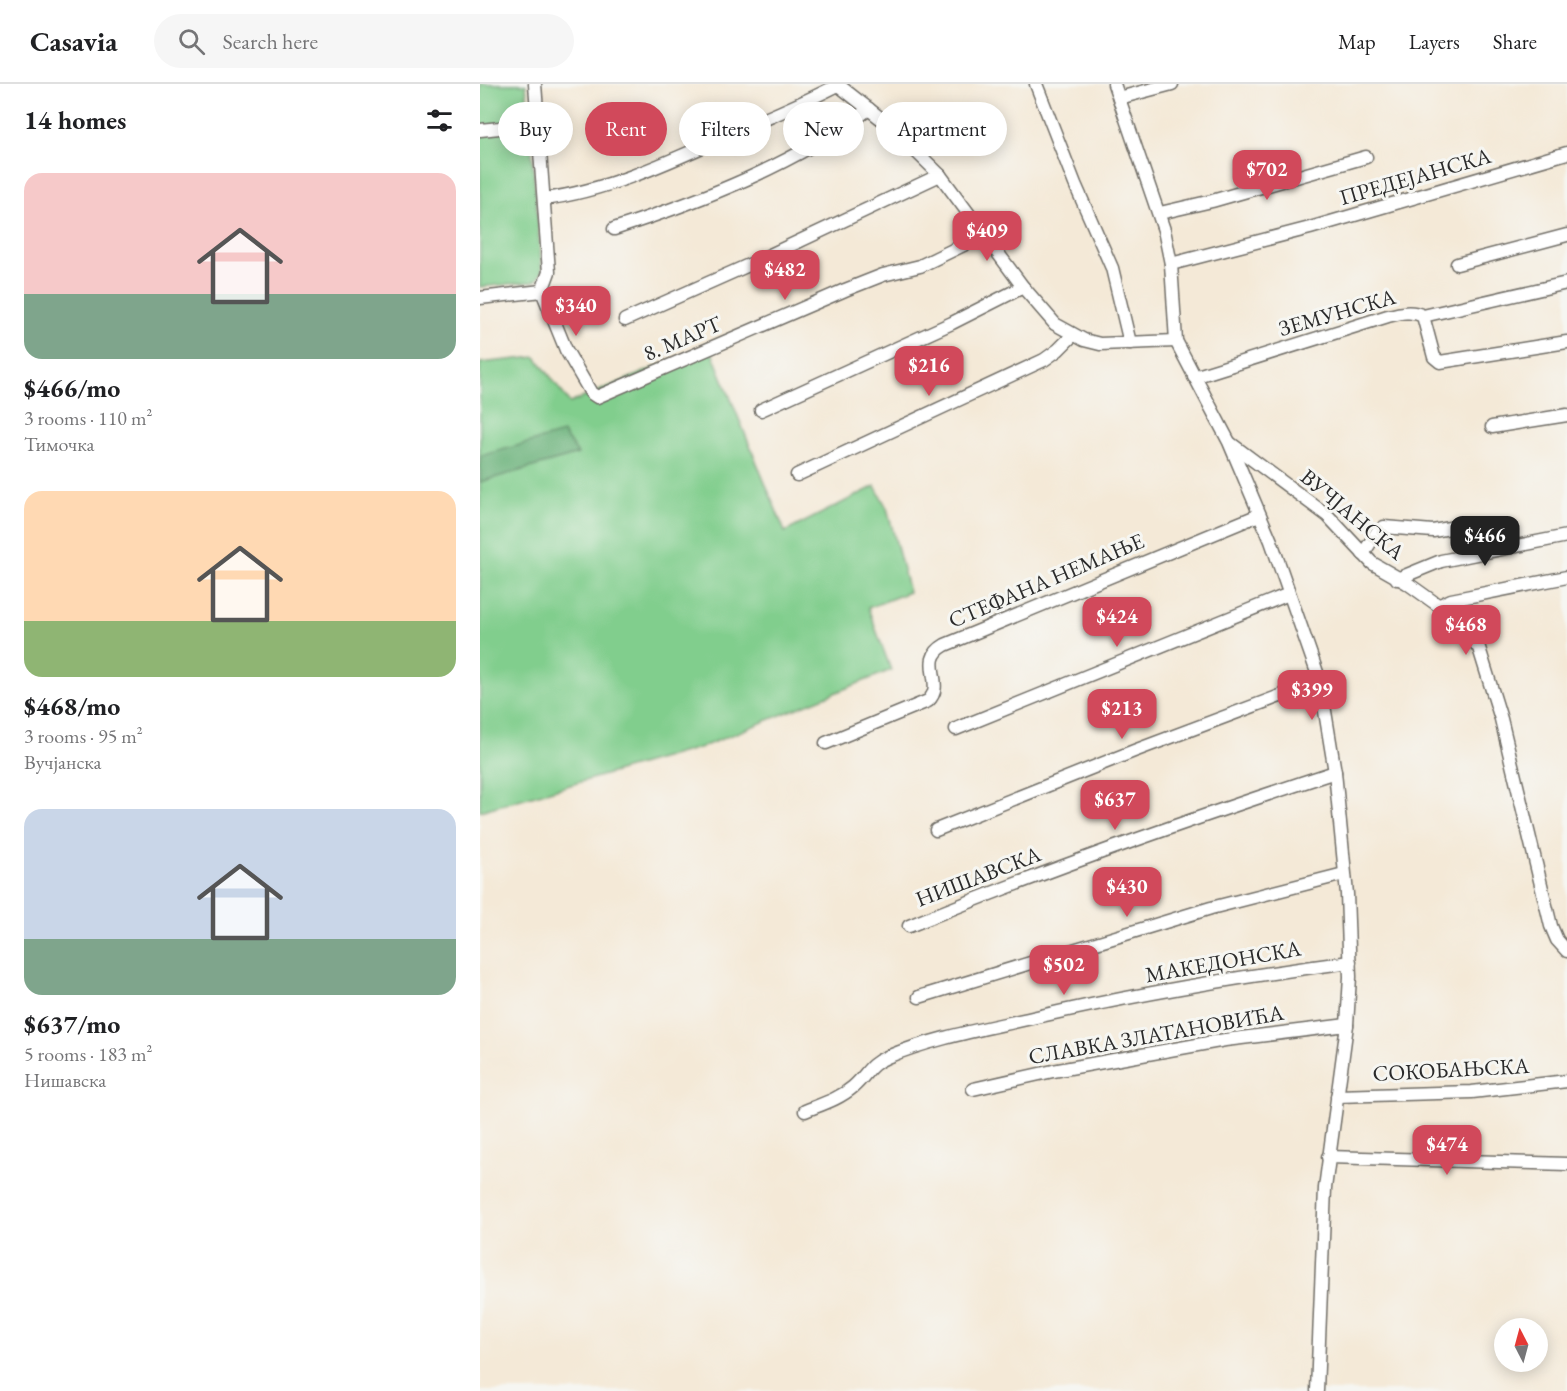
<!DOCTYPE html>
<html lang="en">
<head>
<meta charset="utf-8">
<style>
	:root { --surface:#fff; --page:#f6f6f6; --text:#202124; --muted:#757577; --line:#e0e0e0; --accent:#d1495b }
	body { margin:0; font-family:"EB Garamond",serif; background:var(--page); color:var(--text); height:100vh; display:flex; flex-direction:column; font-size:22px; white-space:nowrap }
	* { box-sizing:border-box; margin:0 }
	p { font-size:20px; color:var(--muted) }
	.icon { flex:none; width:33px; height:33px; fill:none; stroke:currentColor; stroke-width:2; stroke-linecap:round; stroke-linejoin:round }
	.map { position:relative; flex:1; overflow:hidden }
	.sheet { display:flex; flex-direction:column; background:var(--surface); width:480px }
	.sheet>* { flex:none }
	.banner { position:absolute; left:18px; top:18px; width:570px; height:54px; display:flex; gap:12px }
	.needle { width:39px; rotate:354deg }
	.tools { position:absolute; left:1014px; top:1234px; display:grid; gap:12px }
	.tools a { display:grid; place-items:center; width:54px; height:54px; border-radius:50%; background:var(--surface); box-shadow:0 3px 15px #0003; font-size:30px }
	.price { position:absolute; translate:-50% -51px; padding:0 14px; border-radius:12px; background:var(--accent); color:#fff; font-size:20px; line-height:39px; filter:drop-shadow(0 2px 3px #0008) }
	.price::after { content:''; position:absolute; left:50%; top:36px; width:18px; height:14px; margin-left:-9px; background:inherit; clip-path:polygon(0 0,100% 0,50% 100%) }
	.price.current { background:#222; color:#fff }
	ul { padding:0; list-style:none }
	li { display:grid; align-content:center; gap:12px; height:318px; padding:0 24px }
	li span { display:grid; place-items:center; height:186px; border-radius:18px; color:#555 }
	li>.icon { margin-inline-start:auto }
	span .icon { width:108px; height:108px; fill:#fffc; stroke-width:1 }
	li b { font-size:26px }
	h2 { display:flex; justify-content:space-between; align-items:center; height:72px; padding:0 24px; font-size:26px }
	.pill { padding:0 21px; border-radius:27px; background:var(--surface); box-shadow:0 3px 15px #0003; font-size:21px; line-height:54px }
	.pill.current { background:var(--accent); color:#fff }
	header { display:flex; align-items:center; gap:36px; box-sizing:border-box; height:84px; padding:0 30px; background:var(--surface); border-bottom:2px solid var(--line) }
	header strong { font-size:28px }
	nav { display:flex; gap:33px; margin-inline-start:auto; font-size:21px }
	.search { width:420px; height:54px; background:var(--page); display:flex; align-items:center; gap:15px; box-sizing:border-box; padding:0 21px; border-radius:33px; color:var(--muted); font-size:22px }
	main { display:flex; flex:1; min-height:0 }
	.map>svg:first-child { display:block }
</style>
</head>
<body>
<header>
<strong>Casavia</strong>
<div class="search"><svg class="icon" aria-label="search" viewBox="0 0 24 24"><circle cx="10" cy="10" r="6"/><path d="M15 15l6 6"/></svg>Search here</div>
<nav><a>Map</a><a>Layers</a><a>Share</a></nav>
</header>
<main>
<section class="sheet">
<h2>14 homes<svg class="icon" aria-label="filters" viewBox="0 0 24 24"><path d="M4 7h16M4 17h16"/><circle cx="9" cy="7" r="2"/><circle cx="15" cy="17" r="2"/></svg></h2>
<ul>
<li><span style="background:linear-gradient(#f6c9c9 65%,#7fa58c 0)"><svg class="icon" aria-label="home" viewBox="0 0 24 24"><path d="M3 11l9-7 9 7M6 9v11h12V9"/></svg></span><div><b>$466/mo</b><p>3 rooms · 110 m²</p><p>Тимочка</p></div></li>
<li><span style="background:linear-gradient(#ffd9b3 70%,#8fb573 0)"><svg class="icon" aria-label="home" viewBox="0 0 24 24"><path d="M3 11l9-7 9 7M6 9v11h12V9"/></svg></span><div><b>$468/mo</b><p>3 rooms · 95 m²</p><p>Вучјанска</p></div></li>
<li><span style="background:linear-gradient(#c9d6e8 70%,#7fa58c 0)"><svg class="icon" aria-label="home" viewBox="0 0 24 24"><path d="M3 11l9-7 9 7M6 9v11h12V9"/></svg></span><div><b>$637/mo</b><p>5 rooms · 183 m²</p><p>Нишавска</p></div></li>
</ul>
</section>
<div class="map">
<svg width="1087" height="1307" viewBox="0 0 1087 1307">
	<rect width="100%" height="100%" fill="#f6f6f2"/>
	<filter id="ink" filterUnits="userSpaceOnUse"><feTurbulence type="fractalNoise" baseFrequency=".0167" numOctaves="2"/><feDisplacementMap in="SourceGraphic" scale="12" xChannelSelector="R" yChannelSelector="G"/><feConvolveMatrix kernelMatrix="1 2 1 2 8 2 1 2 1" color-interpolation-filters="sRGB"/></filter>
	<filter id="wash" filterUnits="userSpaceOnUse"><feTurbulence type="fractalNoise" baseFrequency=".008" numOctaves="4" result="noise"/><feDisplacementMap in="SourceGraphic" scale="24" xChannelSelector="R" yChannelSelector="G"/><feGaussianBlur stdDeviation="1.35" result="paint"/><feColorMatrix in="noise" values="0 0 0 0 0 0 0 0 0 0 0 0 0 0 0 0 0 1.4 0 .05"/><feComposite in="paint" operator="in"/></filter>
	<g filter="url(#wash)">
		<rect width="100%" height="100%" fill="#f4e9d7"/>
		<!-- green -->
		<g fill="#81ce8d" stroke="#567c5c" stroke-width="1.5">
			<polygon points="0,0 46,0 62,187 57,196 52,198 0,203"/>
			<polygon points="229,261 305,448 395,402 407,424 429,508 388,524 411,586 222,663 0,727 0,279 56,273 90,319"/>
		</g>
		<!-- forest -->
		<polygon fill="#68b178" stroke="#4a6e52" stroke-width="1.5" points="83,349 98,370 0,398 0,372"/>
	</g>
	<g filter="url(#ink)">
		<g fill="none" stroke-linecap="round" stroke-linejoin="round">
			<!-- minor casing -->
			<g stroke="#716e67" stroke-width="15">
				<g id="minor">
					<polyline points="55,0 69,188 62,207"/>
					<polyline points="357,0 409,41 460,91 543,203 575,240 604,256 620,260 696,257"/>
					<polyline points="556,0 595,100 632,184 650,259"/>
					<polyline points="634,0 684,146 691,180 696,257 749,358 791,457 840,597 855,688 867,810 870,893 867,941 845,1104 837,1307"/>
					<polyline points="639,14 692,0"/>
					<polyline points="0,46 58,40"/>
					<path d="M 64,115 C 132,106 197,74 258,47 C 291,32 326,18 358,1"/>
					<polyline points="680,129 732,117 886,73"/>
					<path d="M 134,145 C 223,116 313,81 389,25"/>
					<polyline points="691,180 830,144 1087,69"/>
					<polyline points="977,180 1087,151"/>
					<polyline points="62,207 86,266 111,309 117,313 365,206 403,191 440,182 504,151"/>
					<polyline points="0,214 62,207"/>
					<polyline points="943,232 1087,199"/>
					<polyline points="145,236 271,180 460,91"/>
					<path d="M 714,293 L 908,232 C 920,229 932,226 943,232 L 954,273 L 960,278 L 1087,258"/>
					<polyline points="281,326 472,239 543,203"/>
					<polyline points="1012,343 1087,331"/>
					<polyline points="750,359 848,432 892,479 927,499 976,534 999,564 1021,635 1071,842 1077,856 1087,867"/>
					<polyline points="317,391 564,276 578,266 593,251"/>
					<polyline points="883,470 897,448 904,443 953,447 981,442"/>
					<polyline points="917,495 961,477 1087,452"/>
					<polyline points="960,521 971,516 1087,493"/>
					<polyline points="476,645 809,510"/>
					<path d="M 346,659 L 448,617 C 467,599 437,577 465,561 L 779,431"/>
					<polyline points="456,746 654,667 840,597"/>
					<path d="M 429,842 C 569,785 711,735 855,688"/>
					<polyline points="439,913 731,824 864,790"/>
					<polyline points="493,1005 573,987 745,956 867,941"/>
					<polyline points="857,1012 992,1008 1087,997"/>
					<path d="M 325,1027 C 342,1020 359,1015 373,1003 C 388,990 388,981 407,973 C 453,954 504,945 552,934 C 657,910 763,892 870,878"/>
					<polyline points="848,1073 1087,1080"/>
				</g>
			</g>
			<!-- minor -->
			<use href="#minor" stroke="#fff" stroke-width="12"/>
		</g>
	</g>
	<g text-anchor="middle" stroke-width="6" stroke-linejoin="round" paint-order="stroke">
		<!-- street labels -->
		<g font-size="22" fill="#2b2b2b" stroke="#f6f6f2">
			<text transform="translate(935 92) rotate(-16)" y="8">ПРЕДЕЈАНСКА</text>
			<text transform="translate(857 228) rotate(-16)" y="8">ЗЕМУНСКА</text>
			<text transform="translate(202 254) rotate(-23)" y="8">8. МАРТ</text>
			<text transform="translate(873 430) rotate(40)" y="8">ВУЧЈАНСКА</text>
			<text transform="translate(566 496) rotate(-23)" y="8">СТЕФАНА НЕМАЊЕ</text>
			<text transform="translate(498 792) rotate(-21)" y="8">НИШАВСКА</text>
			<text transform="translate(743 877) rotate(-10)" y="8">МАКЕДОНСКА</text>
			<text transform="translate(676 950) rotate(-10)" y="8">СЛАВКА ЗЛАТАНОВИЋА</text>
			<text transform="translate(971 985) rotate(-3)" y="8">СОКОБАЊСКА</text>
		</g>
	</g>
</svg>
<div class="tools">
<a><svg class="needle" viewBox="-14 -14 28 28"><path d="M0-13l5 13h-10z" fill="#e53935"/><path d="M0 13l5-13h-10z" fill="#757577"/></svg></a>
</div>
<b class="price" style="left:787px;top:117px">$702</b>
<b class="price" style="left:507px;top:178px">$409</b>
<b class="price" style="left:305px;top:217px">$482</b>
<b class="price" style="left:96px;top:253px">$340</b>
<b class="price" style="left:449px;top:313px">$216</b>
<b class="price current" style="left:1005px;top:483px">$466</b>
<b class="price" style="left:637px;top:564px">$424</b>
<b class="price" style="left:986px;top:572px">$468</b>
<b class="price" style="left:832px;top:637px">$399</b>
<b class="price" style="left:642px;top:656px">$213</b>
<b class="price" style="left:635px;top:747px">$637</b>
<b class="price" style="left:647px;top:834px">$430</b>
<b class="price" style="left:584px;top:912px">$502</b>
<b class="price" style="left:967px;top:1092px">$474</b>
<div class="banner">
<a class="pill">Buy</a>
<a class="pill current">Rent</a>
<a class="pill">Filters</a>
<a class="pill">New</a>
<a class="pill">Apartment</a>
</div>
</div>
</main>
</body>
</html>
